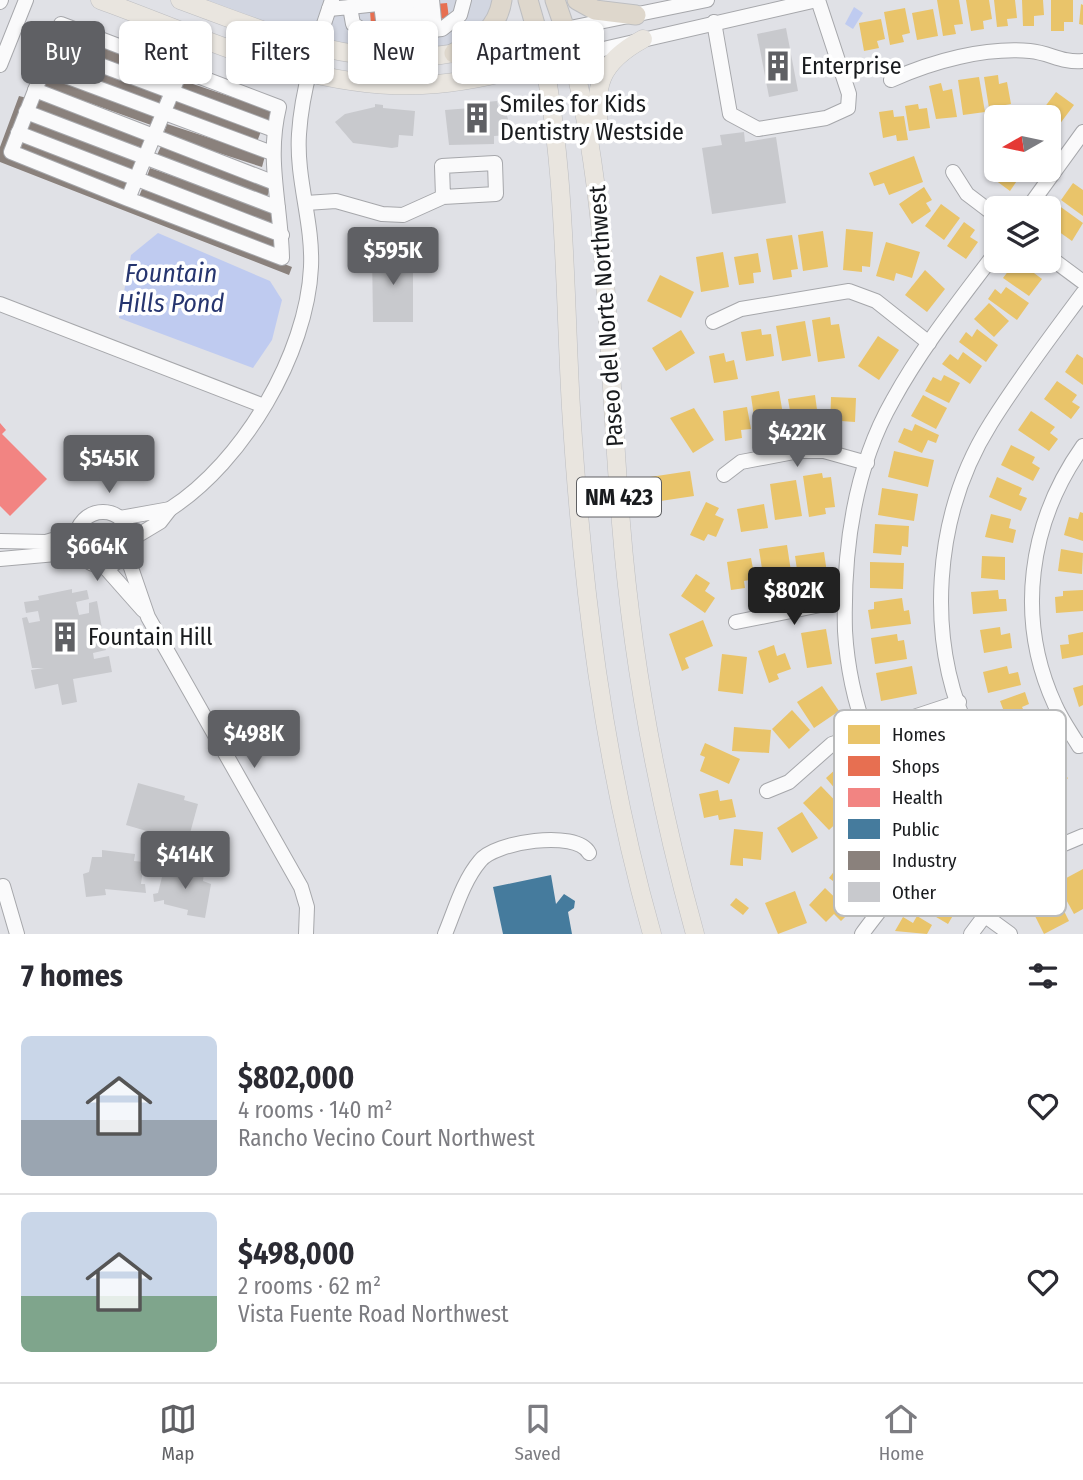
<!DOCTYPE html>
<html lang="en">
<head>
<meta charset="utf-8">
<style>
	:root { --surface:#fff; --page:#f7f7f7; --text:#2b2b33; --muted:#7c7c81; --line:#e1e1e2; --accent:#5f6064 }
	body { margin:0; font-family:"Fira Sans Condensed",sans-serif; background:var(--page); color:var(--text); height:100vh; display:flex; flex-direction:column; font-size:26px; white-space:nowrap }
	* { box-sizing:border-box; margin:0 }
	p { font-size:23px; color:var(--muted) }
	.icon { flex:none; width:38px; height:38px; fill:none; stroke:currentColor; stroke-width:2; stroke-linecap:round; stroke-linejoin:round }
	.map { position:relative; height:934px; overflow:hidden }
	.sheet { display:flex; flex-direction:column; background:var(--surface); flex:1 }
	.sheet>* { flex:none }
	.guide { position:absolute; left:21px; top:21px; width:700px; height:63px; display:flex; gap:14px }
	.needle { width:46px; rotate:261deg }
	.buttons { position:absolute; left:984px; top:105px; display:grid; gap:14px }
	.buttons a { display:grid; place-items:center; width:77px; height:77px; border-radius:10px; background:var(--surface); box-shadow:0 2px 5px #0004; font-size:35px }
	.price { position:absolute; translate:-50% -60px; padding:0 16px; border-radius:7px; background:var(--accent); color:#fff; font-size:23px; line-height:46px; filter:drop-shadow(0 2px 4px #0008) }
	.price::after { content:''; position:absolute; left:50%; top:42px; width:21px; height:16px; margin-left:-10px; background:inherit; clip-path:polygon(0 0,100% 0,50% 100%) }
	.price.selected { background:#222; color:#fff }
	ul { padding:0; list-style:none }
	li { display:flex; align-items:center; gap:21px; height:175px; padding:0 21px }
	li+li { border-top:2px solid var(--line) }
	li span { display:grid; place-items:center; flex:none; width:196px; height:140px; border-radius:10px; color:#555 }
	li>.icon { margin-inline-start:auto }
	span .icon { width:84px; height:84px; fill:#fffc; stroke-width:1 }
	li b { font-size:30px }
	h2 { display:flex; justify-content:space-between; align-items:center; height:84px; padding:0 21px; font-size:30px }
	.pill { padding:0 24px; border-radius:10px; background:var(--surface); box-shadow:0 2px 5px #0004; font-size:24px; line-height:63px }
	.pill.selected { background:var(--accent); color:#fff }
	.tabs { display:flex; justify-content:space-around; align-items:center; height:98px; border-top:2px solid var(--line); background:var(--surface); font-size:19px; color:var(--muted) }
	.tabs a { display:grid; justify-items:center; gap:4px }
	.tabs .selected { color:var(--accent) }
	.map>svg:first-child { display:block }
</style>
</head>
<body>
<div class="map">
<svg width="1083" height="934" viewBox="0 0 1083 934">
	<rect width="100%" height="100%" fill="#e0e1e6"/>
	<!-- built -->
	<polygon fill="#d2d6e1" points="196,0 495,0 490,22 456,45 392,52 300,37"/>
	<!-- water -->
	<g fill="#bfcbf0">
		<polygon points="854,7 863,13 853,29 845,24"/>
		<polygon points="158,233 270,281 282,300 272,340 253,368 119,318 131,255"/>
	</g>
	<!-- homes -->
	<g fill="#e9c46a">
		<polygon points="937,0 959,0 963,24 954,25 956,34 943,36"/>
		<polygon points="966,0 989,0 992,19 983,21 984,29 971,31"/>
		<polygon points="994,0 1015,0 1017,18 1007,19 1008,26 997,27"/>
		<polygon points="1022,0 1043,0 1044,15 1034,16 1034,26 1023,26"/>
		<polygon points="1051,0 1073,0 1073,22 1064,22 1064,31 1051,31"/>
		<polygon points="1081,4 1083,5 1083,25 1079,24"/>
		<polygon points="905,8 910,33 902,35 904,42 890,45 884,12"/>
		<polygon points="933,9 938,36 917,40 912,13"/>
		<polygon points="881,19 885,39 877,41 879,48 864,51 859,23"/>
		<polygon points="998,75 999,84 1007,82 1011,104 989,108 984,77"/>
		<polygon points="979,77 985,112 963,115 958,80"/>
		<polygon points="941,83 943,91 952,89 957,117 936,119 929,86"/>
		<polygon points="1056,92 1074,105 1059,125 1041,112"/>
		<polygon points="918,104 919,109 927,108 930,128 909,131 905,106"/>
		<polygon points="893,110 894,117 904,116 908,140 897,141 896,135 883,138 879,112"/>
		<polygon points="914,156 923,182 889,195 884,183 874,186 869,173"/>
		<polygon points="996,163 996,170 1023,172 1010,191 987,174"/>
		<polygon points="1073,183 1083,190 1083,216 1061,200"/>
		<polygon points="924,187 932,200 926,203 931,211 912,224 899,204"/>
		<polygon points="941,204 960,218 944,240 925,226"/>
		<polygon points="1058,205 1083,223 1072,241 1048,224"/>
		<polygon points="964,222 975,230 970,237 978,242 966,259 947,246"/>
		<polygon points="846,229 873,232 870,267 862,266 862,272 843,270"/>
		<polygon points="823,231 828,267 803,271 798,235"/>
		<polygon points="792,235 798,269 791,270 792,277 773,280 766,239"/>
		<polygon points="886,242 920,252 912,278 896,273 894,281 876,276"/>
		<polygon points="723,252 729,287 701,292 696,257"/>
		<polygon points="758,253 761,272 753,273 754,283 739,285 734,257"/>
		<polygon points="1022,264 1042,279 1029,296 1003,278 1012,266 1018,271"/>
		<polygon points="925,270 945,289 927,312 905,295"/>
		<polygon points="660,275 694,292 681,318 647,301"/>
		<polygon points="1006,287 1029,303 1017,320 988,299 995,289 1001,294"/>
		<polygon points="989,303 1009,321 994,337 974,319"/>
		<polygon points="830,317 831,325 839,324 845,358 818,362 812,320"/>
		<polygon points="805,321 811,356 782,361 776,326"/>
		<polygon points="761,329 762,335 771,334 774,356 746,361 741,332"/>
		<polygon points="977,329 998,345 986,362 959,342 966,332 972,337"/>
		<polygon points="681,330 695,353 666,371 652,348"/>
		<polygon points="878,336 899,350 879,380 858,366"/>
		<polygon points="963,352 982,366 970,384 942,364 950,354 958,360"/>
		<polygon points="724,353 726,362 734,360 738,379 714,383 709,356"/>
		<polygon points="1077,354 1083,358 1083,385 1065,372"/>
		<polygon points="944,375 960,383 949,403 925,391 933,377 941,381"/>
		<polygon points="1057,381 1077,395 1072,402 1080,407 1071,419 1044,399"/>
		<polygon points="779,391 785,426 777,427 778,434 757,437 751,396"/>
		<polygon points="815,395 819,424 793,429 788,399"/>
		<polygon points="923,395 947,408 936,429 911,416"/>
		<polygon points="831,397 856,398 855,422 841,421 841,429 830,429"/>
		<polygon points="747,407 751,429 741,430 742,438 725,441 723,411"/>
		<polygon points="694,408 714,440 693,453 670,418"/>
		<polygon points="1031,411 1055,427 1050,433 1058,439 1049,451 1018,430"/>
		<polygon points="915,424 939,435 936,443 928,440 922,453 898,442 904,428 912,431"/>
		<polygon points="1011,445 1035,457 1032,463 1040,468 1033,481 1001,465"/>
		<polygon points="894,451 934,460 928,487 888,477"/>
		<polygon points="690,471 694,496 654,502 650,477"/>
		<polygon points="822,473 823,478 831,477 835,507 825,508 826,514 809,517 803,476"/>
		<polygon points="997,477 1022,488 1019,495 1027,498 1021,511 989,497"/>
		<polygon points="796,480 802,516 775,520 770,484"/>
		<polygon points="882,488 918,494 914,521 878,515"/>
		<polygon points="706,502 719,508 715,515 724,519 716,537 708,534 704,541 690,535"/>
		<polygon points="764,504 768,528 741,532 737,509"/>
		<polygon points="1080,512 1083,513 1083,541 1064,535 1069,517 1078,519"/>
		<polygon points="991,514 1011,519 1009,528 1016,530 1013,543 985,537"/>
		<polygon points="875,524 909,526 908,547 902,546 901,555 873,553"/>
		<polygon points="787,545 792,578 784,579 785,586 765,589 759,549"/>
		<polygon points="1061,549 1083,553 1082,574 1058,571"/>
		<polygon points="824,552 828,580 799,584 795,556"/>
		<polygon points="982,556 1005,557 1005,580 981,578"/>
		<polygon points="751,558 755,579 744,581 745,588 731,590 727,562"/>
		<polygon points="870,562 904,563 903,589 870,588"/>
		<polygon points="696,574 710,583 705,591 715,598 705,613 681,596"/>
		<polygon points="998,590 999,599 1006,599 1007,611 973,614 971,592"/>
		<polygon points="1083,590 1083,611 1056,613 1055,597 1063,596 1063,591"/>
		<polygon points="902,598 904,611 909,610 911,624 871,629 868,610 874,609 874,602"/>
		<polygon points="703,620 713,646 685,658 689,668 682,671 669,634"/>
		<polygon points="1000,627 1001,635 1010,633 1012,648 984,653 980,630"/>
		<polygon points="826,629 832,664 807,668 801,633"/>
		<polygon points="1083,632 1083,655 1062,659 1060,645 1069,644 1068,635"/>
		<polygon points="897,634 898,641 904,640 907,659 875,664 871,638"/>
		<polygon points="774,645 777,656 785,653 791,669 777,674 779,679 769,683 758,651"/>
		<polygon points="722,654 747,657 743,694 718,691"/>
		<polygon points="912,666 917,694 881,701 876,673"/>
		<polygon points="1007,666 1009,674 1018,672 1021,685 988,693 983,672"/>
		<polygon points="1083,685 1083,705 1079,707 1073,688"/>
		<polygon points="822,686 839,711 814,728 797,702"/>
		<polygon points="1025,692 1029,704 1022,707 1026,715 1008,722 1000,701"/>
		<polygon points="792,710 810,730 789,749 772,729"/>
		<polygon points="734,727 771,730 769,753 732,751"/>
		<polygon points="705,743 740,759 729,784 700,771 705,757 700,755"/>
		<polygon points="1056,759 1065,767 1061,772 1068,778 1053,794 1037,780"/>
		<polygon points="838,767 844,773 850,767 872,792 852,809 826,778"/>
		<polygon points="821,786 847,813 829,830 803,803"/>
		<polygon points="718,790 720,801 732,799 736,817 719,820 718,815 704,818 699,794"/>
		<polygon points="802,812 818,838 792,853 777,828"/>
		<polygon points="734,829 763,832 761,860 743,858 743,866 730,865"/>
		<polygon points="845,857 874,879 858,900 829,878"/>
		<polygon points="1083,869 1083,909 1074,914 1057,883"/>
		<polygon points="928,881 956,898 950,908 955,912 948,924 914,904"/>
		<polygon points="825,888 850,912 841,921 834,914 826,922 809,905"/>
		<polygon points="1053,889 1069,921 1044,934 1028,902"/>
		<polygon points="795,891 807,923 778,934 765,903"/>
		<polygon points="736,898 749,908 743,915 730,905"/>
		<polygon points="917,916 932,925 927,934 895,931 903,917 913,923"/>
	</g>
	<!-- shops -->
	<g fill="#e76f51">
		<polygon points="447,3 449,18 371,25 370,10"/>
		<polygon points="134,27 165,39 158,56 127,44"/>
	</g>
	<!-- health -->
	<polygon fill="#f28482" points="0,423 6,430 2,434 47,479 10,516 0,506"/>
	<!-- public -->
	<polygon fill="#457b9d" points="551,875 556,904 564,894 575,901 574,908 568,912 572,934 503,934 493,887"/>
	<!-- industry -->
	<g fill="#8a817c">
		<polygon points="63,32 171,73 167,84 59,43"/>
		<polygon points="42,33 49,36 32,78 25,75"/>
		<polygon points="54,54 163,93 159,104 50,65"/>
		<polygon points="45,75 154,114 151,125 42,86"/>
		<polygon points="184,81 273,111 269,122 180,91"/>
		<polygon points="19,96 27,98 5,155 292,267 289,275 0,162 0,147"/>
		<polygon points="37,99 146,137 142,148 33,110"/>
		<polygon points="176,101 261,131 257,142 172,112"/>
		<polygon points="32,119 139,161 135,171 26,129"/>
		<polygon points="167,124 265,156 262,167 163,135"/>
		<polygon points="24,140 130,181 126,193 19,152"/>
		<polygon points="162,144 270,188 267,197 157,155"/>
		<polygon points="150,168 276,212 272,223 146,179"/>
		<polygon points="142,189 276,238 273,249 138,199"/>
	</g>
	<!-- building -->
	<g fill="#c8c9cd">
		<polygon points="786,28 798,91 769,97 757,34"/>
		<polygon points="497,101 499,110 505,108 510,127 509,135 494,136 494,144 449,145 445,110 471,108 475,103"/>
		<polygon points="375,104 383,105 383,108 415,111 413,136 399,135 398,147 392,148 353,143 335,122 345,114 375,107"/>
		<polygon points="744,132 745,142 776,137 786,203 712,214 702,148 722,145 720,135"/>
		<polygon points="372,252 413,252 413,322 373,322"/>
		<polygon points="72,589 72,593 87,590 89,599 76,602 79,615 89,613 89,603 97,601 106,650 93,653 94,659 109,656 112,672 73,679 77,702 62,705 58,684 35,689 31,670 44,668 32,668 22,618 27,617 29,623 40,621 38,611 26,613 24,602 39,600 38,596"/>
		<polygon points="138,783 185,796 184,800 198,804 189,837 175,833 174,839 126,825"/>
		<polygon points="102,850 135,854 134,861 144,862 141,884 145,884 146,893 105,889 106,895 86,897 83,874 89,872 92,857 102,857"/>
		<polygon points="179,865 204,873 203,881 211,884 205,918 187,915 188,910 164,904 164,900 154,902 153,894 158,893 164,869 176,873"/>
	</g>
	<g fill="none" stroke-linecap="round" stroke-linejoin="round">
		<!-- minor casing -->
		<g stroke="#a6a7ab" stroke-width="16">
			<g id="minor">
				<polyline points="419,0 422,31"/>
				<polyline points="432,0 435,30"/>
				<polyline points="406,1 409,32"/>
				<polyline points="0,2 1,0"/>
				<polyline points="394,2 396,34"/>
				<polyline points="381,4 385,35"/>
				<polyline points="350,7 415,0"/>
				<polyline points="329,9 350,7 353,24 372,36 442,29 460,15 464,0"/>
				<polyline points="714,22 730,114 758,129 826,118 848,108 849,94 818,0"/>
				<polyline points="565,29 707,0"/>
				<polyline points="52,47 274,130"/>
				<polyline points="573,56 817,0"/>
				<polyline points="0,65 26,0"/>
				<polyline points="44,68 272,153"/>
				<path d="M 891,80 C 933,61 985,47 1030,51 C 1051,53 1061,63 1083,61"/>
				<polyline points="35,90 275,183"/>
				<polyline points="26,112 278,208"/>
				<polyline points="18,133 282,235"/>
				<polyline points="953,172 967,194 996,216"/>
				<path d="M 128,199 L 11,152 L 61,24 L 279,107 C 266,160 281,205 282,258 L 128,199 C 146,154 165,110 183,65"/>
				<polyline points="306,203 336,201 382,214 403,215 443,197 496,194 495,163 442,166 443,197"/>
				<polyline points="1028,208 1083,132"/>
				<polyline points="1048,256 1083,282"/>
				<polyline points="0,304 264,406"/>
				<polyline points="713,322 741,309 849,291 876,301 929,343"/>
				<path d="M 1083,446 C 1029,522 1015,618 1055,705 C 1061,719 1071,733 1079,746 L 1083,745"/>
				<polyline points="724,475 741,462 799,451 824,451 867,463"/>
				<path d="M 170,509 C 243,462 307,354 311,267 C 313,222 296,179 299,134 C 302,87 317,44 332,0"/>
				<circle cx="103" cy="539" r="27"/>
				<polyline points="120,518 170,509 160,522 130,540"/>
				<polyline points="0,541 46,542 76,533"/>
				<polyline points="126,553 148,617 301,887 307,907 306,934"/>
				<polyline points="0,559 56,554 84,558"/>
				<polyline points="104,566 143,610"/>
				<polyline points="736,622 845,600"/>
				<polyline points="767,791 789,782 832,744 959,702"/>
				<path d="M 1040,854 C 1017,817 992,779 972,739 C 924,641 933,515 991,423 C 1019,378 1052,335 1083,293"/>
				<polyline points="3,886 17,934"/>
				<polyline points="984,915 1010,934"/>
				<path d="M 445,934 C 455,910 463,881 480,861 C 494,842 576,829 589,853"/>
				<path d="M 862,934 C 878,911 904,885 909,858 C 916,823 880,769 867,735 C 855,703 847,665 845,631 C 843,553 854,468 893,400 C 922,347 960,300 996,252"/>
				<polyline points="971,934 1010,882 1040,854 1083,836"/>
			</g>
		</g>
		<!-- major casing -->
		<g stroke="#bdbec1" stroke-width="19">
			<g id="major">
				<path d="M 100,0 C 208,39 319,95 437,84 C 483,80 529,66 573,56"/>
				<path d="M 180,0 C 262,30 345,66 434,56 C 478,51 522,38 565,29 C 610,190 607,358 621,523 C 632,662 658,800 695,934"/>
				<path d="M 538,35 C 566,152 564,286 571,408 C 582,586 603,761 652,934"/>
				<path d="M 600,134 C 593,86 599,63 643,39"/>
			</g>
		</g>
		<!-- highway casing -->
		<g stroke="#bdbec1" stroke-width="21">
			<g id="highway">
				<polyline points="528,0 538,35"/>
				<polyline points="555,0 565,29"/>
				<polyline points="577,0 595,10 636,15"/>
				<path d="M 454,53 C 478,42 498,28 502,0"/>
			</g>
		</g>
		<!-- minor -->
		<use href="#minor" stroke="#fafafb" stroke-width="14"/>
		<!-- major -->
		<use href="#major" stroke="#e9e5df" stroke-width="18"/>
		<!-- highway -->
		<use href="#highway" stroke="#ded7cc" stroke-width="19"/>
	</g>
	<!-- icons -->
	<defs>
		<g id="building-bare" transform="scale(2.415)"><path d="M-4-6H4V6H1V3H-1V6H-4ZM-2.5-4.3h1.7v1.8h-1.7ZM.8-4.3h1.7v1.8H.8ZM-2.5-1h1.7V.8h-1.7ZM.8-1h1.7V.8H.8Z" fill="#5f6064" stroke="#fff" stroke-width="2.5" paint-order="stroke"/></g>
	</defs>
	<g fill-rule="evenodd">
		<use href="#building-bare" x="778" y="66"/>
		<use href="#building-bare" x="477" y="118"/>
		<use href="#building-bare" x="65" y="637"/>
	</g>
	<g text-anchor="middle" stroke-width="7" stroke-linejoin="round" paint-order="stroke">
		<!-- shield labels -->
		<rect fill="#fff" stroke="#5e5f62" stroke-width="2" x="577" y="477.5" width="84" height="39" rx="5"/>
		<g font-size="23" font-weight="bold" fill="#191b1e">
			<text x="619" y="505">NM 423</text>
		</g>
		<!-- poi labels -->
		<g font-size="24" fill="#191b1e" stroke="#fff" text-anchor="start">
			<text x="801" y="74">Enterprise</text>
			<text x="500" y="112">Smiles for Kids<tspan x="500" dy="28">Dentistry Westside</tspan></text>
			<text x="88" y="645">Fountain Hill</text>
		</g>
		<!-- street labels -->
		<g font-size="24" fill="#191b1e" stroke="#fff">
			<text transform="translate(606 316) rotate(-94)" y="8">Paseo del Norte Northwest</text>
		</g>
		<!-- water labels -->
		<g font-size="26" font-style="italic" fill="#26356f" stroke="#fff">
			<text x="171" y="282">Fountain<tspan x="171" dy="30">Hills Pond</tspan></text>
		</g>
	</g>
	<!-- legend -->
	<rect x="834" y="710" width="232" height="206" rx="10" fill="#fff" stroke="#babbbc" stroke-width="2"/>
	<rect x="848" y="725" width="32" height="19" fill="#e9c46a"/>
	<rect x="848" y="756" width="32" height="20" fill="#e76f51"/>
	<rect x="848" y="788" width="32" height="19" fill="#f28482"/>
	<rect x="848" y="819" width="32" height="20" fill="#457b9d"/>
	<rect x="848" y="851" width="32" height="19" fill="#8a817c"/>
	<rect x="848" y="882" width="32" height="20" fill="#c8c9cd"/>
	<g font-size="19" fill="#191b1e">
		<text x="892" y="741">Homes</text>
		<text x="892" y="773">Shops</text>
		<text x="892" y="804">Health</text>
		<text x="892" y="836">Public</text>
		<text x="892" y="867">Industry</text>
		<text x="892" y="899">Other</text>
	</g>
</svg>
<div class="buttons">
<a><svg class="needle" viewBox="-14 -14 28 28"><path d="M0-13l5 13h-10z" fill="#e53935"/><path d="M0 13l5-13h-10z" fill="#7c7c81"/></svg></a>
<a><svg class="icon" aria-label="layers" viewBox="0 0 24 24"><path d="M12 4l9 5-9 5-9-5zM3 14l9 5 9-5"/></svg></a>
</div>
<b class="price" style="left:393px;top:287px">$595K</b>
<b class="price" style="left:797px;top:469px">$422K</b>
<b class="price" style="left:109px;top:495px">$545K</b>
<b class="price" style="left:97px;top:583px">$664K</b>
<b class="price selected" style="left:794px;top:627px">$802K</b>
<b class="price" style="left:254px;top:770px">$498K</b>
<b class="price" style="left:185px;top:891px">$414K</b>
<div class="guide">
<a class="pill selected">Buy</a>
<a class="pill">Rent</a>
<a class="pill">Filters</a>
<a class="pill">New</a>
<a class="pill">Apartment</a>
</div>
</div>
<section class="sheet">
<h2>7 homes<svg class="icon" aria-label="filters" viewBox="0 0 24 24"><path d="M4 7h16M4 17h16"/><circle cx="9" cy="7" r="2"/><circle cx="15" cy="17" r="2"/></svg></h2>
<ul>
<li><span style="background:linear-gradient(#c9d6e8 60%,#9aa5b1 0)"><svg class="icon" aria-label="home" viewBox="0 0 24 24"><path d="M3 11l9-7 9 7M6 9v11h12V9"/></svg></span><div><b>$802,000</b><p>4 rooms · 140 m²</p><p>Rancho Vecino Court Northwest</p></div><svg class="icon" aria-label="heart" viewBox="0 0 24 24"><path d="M12 20l-8-8c-3-5 5-10 8-4 3-6 11-1 8 4z"/></svg></li>
<li><span style="background:linear-gradient(#c9d6e8 60%,#7fa58c 0)"><svg class="icon" aria-label="home" viewBox="0 0 24 24"><path d="M3 11l9-7 9 7M6 9v11h12V9"/></svg></span><div><b>$498,000</b><p>2 rooms · 62 m²</p><p>Vista Fuente Road Northwest</p></div><svg class="icon" aria-label="heart" viewBox="0 0 24 24"><path d="M12 20l-8-8c-3-5 5-10 8-4 3-6 11-1 8 4z"/></svg></li>
</ul>
</section>
<nav class="tabs">
<a class="selected"><svg class="icon" aria-label="map" viewBox="0 0 24 24"><path d="M3 6l6-2 6 2 6-2v14l-6 2-6-2-6 2zM9 4v14M15 6v14"/></svg>Map</a>
<a><svg class="icon" aria-label="saved" viewBox="0 0 24 24"><path d="M7 4h10v16l-5-4-5 4z"/></svg>Saved</a>
<a><svg class="icon" aria-label="home" viewBox="0 0 24 24"><path d="M3 11l9-7 9 7M6 9v11h12V9"/></svg>Home</a>
</nav>
</body>
</html>
